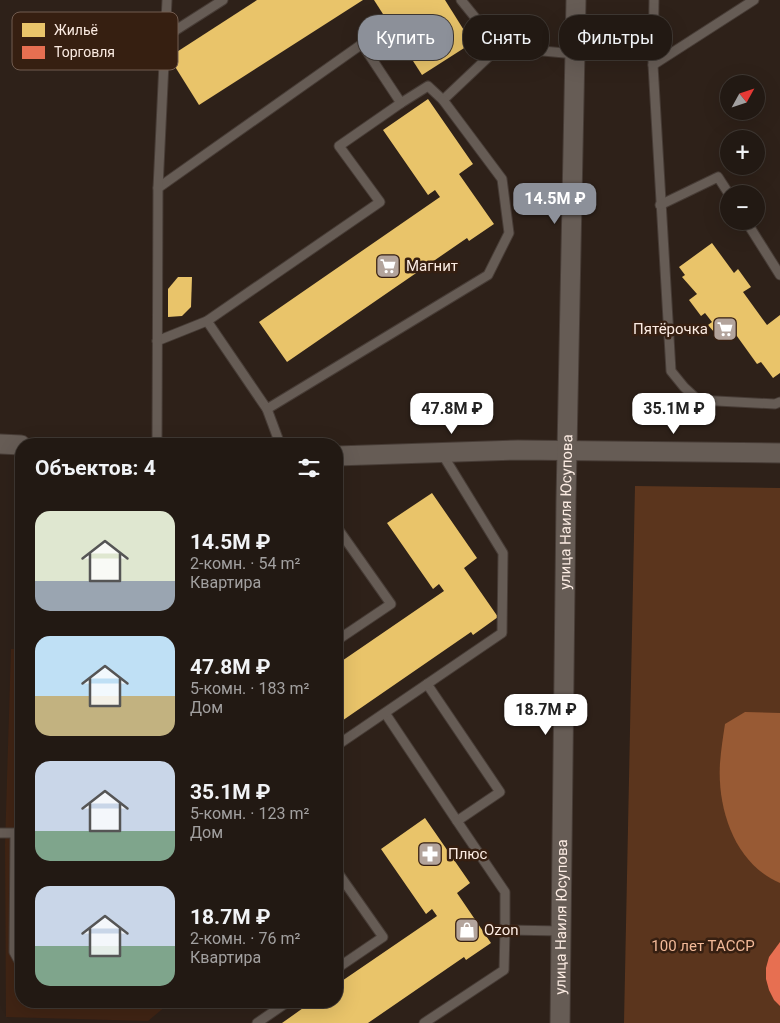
<!DOCTYPE html>
<html lang="ru">
<head>
<meta charset="utf-8">
<style>
	:root { --surface:#221913; --page:#2a221c; --text:#f1f3f6; --muted:#a2a0a0; --line:#3f3833; --accent:#8c9099 }
	body { margin:0; font-family:Roboto,sans-serif; background:var(--page); color:var(--text); height:100vh; display:flex; flex-direction:column; font-size:19px; white-space:nowrap }
	* { box-sizing:border-box; margin:0 }
	p { font-size:16px; color:var(--muted) }
	.icon { flex:none; width:28px; height:28px; fill:none; stroke:currentColor; stroke-width:2; stroke-linecap:round; stroke-linejoin:round }
	.map { position:relative; flex:1; overflow:hidden }
	.details { position:absolute; left:15px; top:438px; width:328px; height:570px; display:flex; flex-direction:column; background:var(--surface); border-radius:20px; box-shadow:0 5px 20px #0002,0 0 0 1px var(--line) }
	.details>* { flex:none }
	.hud { position:absolute; left:358px; top:15px; width:348px; height:45px; display:flex; gap:10px }
	.needle { width:32px; rotate:50deg }
	.buttons { position:absolute; left:720px; top:75px; display:grid; gap:10px }
	.buttons a { display:grid; place-items:center; width:45px; height:45px; border-radius:50%; background:var(--surface); box-shadow:0 5px 20px #0002,0 0 0 1px var(--line); font-size:25px }
	.price { position:absolute; translate:-50% -42px; padding:0 11px; border-radius:10px; background:#fff; color:#222; font-size:16px; line-height:32px; filter:drop-shadow(0 1px 2px #0008) }
	.price::after { content:''; position:absolute; left:50%; top:30px; width:15px; height:11px; margin-left:-8px; background:inherit; clip-path:polygon(0 0,100% 0,50% 100%) }
	.price.on { background:var(--accent); color:#fff }
	ul { padding:0; list-style:none }
	li { display:flex; align-items:center; gap:15px; height:125px; padding:0 20px }
	li span { display:grid; place-items:center; flex:none; width:140px; height:100px; border-radius:15px; color:#555 }
	li>.icon { margin-inline-start:auto }
	span .icon { width:60px; height:60px; fill:#fffc; stroke-width:1 }
	li b { font-size:21px }
	h2 { display:flex; justify-content:space-between; align-items:center; height:60px; padding:0 20px; font-size:21px }
	.chip { padding:0 18px; border-radius:20px; background:var(--surface); box-shadow:0 5px 20px #0002,0 0 0 1px var(--line); font-size:18px; line-height:45px }
	.chip.on { background:var(--accent); color:#fff }
	.map>svg:first-child { display:block }
</style>
</head>
<body>
<div class="map">
<svg width="780" height="1023" viewBox="0 0 780 1023">
	<rect width="100%" height="100%" fill="#2e2119"/>
	<!-- built -->
	<polygon fill="#402414" points="11,649 21,649 21,1001 172,1001 148,1021 6,1017 5,845"/>
	<!-- green -->
	<polygon fill="#5b351d" points="635,486 780,488 780,1023 624,1023"/>
	<!-- water -->
	<path fill="#985a34" d="M 745,712 L 780,713 L 780,883 C 735,864 717,809 720,763 C 721,750 723,737 725,724 Z"/>
	<!-- homes -->
	<g fill="#e9c46a">
		<polygon points="257,0 363,0 199,105 169,57"/>
		<polygon points="374,0 445,0 472,43 422,75"/>
		<polygon points="428,99 473,164 459,174 494,224 469,241 467,238 287,362 259,322 440,197 435,190 428,195 383,130"/>
		<polygon points="712,243 734,273 738,269 751,287 743,292 767,325 780,315 780,373 773,378 761,362 757,364 734,332 725,338 718,329 714,332 708,325 712,322 705,313 701,316 689,300 697,294 682,277 685,275 679,267"/>
		<polygon points="178,277 192,277 191,307 182,316 168,317 168,289"/>
		<polygon points="432,493 477,558 464,568 498,617 473,635 471,632 336,725 336,665 444,591 439,584 433,589 387,523"/>
		<polygon points="425,818 470,883 457,893 491,943 466,960 464,957 368,1023 282,1023 313,1001 336,1001 336,985 437,916 432,909 426,914 381,849"/>
	</g>
	<!-- shops -->
	<polygon fill="#e76f51" points="780,942 780,1006 774,1000 769,990 766,979 766,968 769,957"/>
	<g fill="none" stroke-linecap="round" stroke-linejoin="round">
		<!-- service casing -->
		<g stroke="#473c36" stroke-width="11">
			<g id="service">
				<polyline points="461,0 499,47"/>
				<polyline points="654,0 653,65 671,371 684,387 698,400 775,404 780,402"/>
				<polyline points="165,37 223,0"/>
				<polyline points="653,65 754,0"/>
				<polyline points="158,188 362,44 401,103 428,86 443,100 499,47 575,54"/>
				<polyline points="660,205 718,177 729,194"/>
				<polyline points="746,221 780,275"/>
				<polyline points="207,321 267,409 488,275 509,233 502,179 443,100"/>
				<polyline points="157,341 207,321 380,202 339,146 401,103"/>
				<polyline points="267,409 280,444"/>
				<polyline points="157,444 158,188 167,0"/>
				<polyline points="336,526 391,604 336,641"/>
				<polyline points="385,713 457,821 500,792 427,684"/>
				<polyline points="336,746 502,633 503,553 441,452"/>
				<polyline points="457,821 505,892 505,930"/>
				<polyline points="0,833 21,833"/>
				<polyline points="15,833 14,952 21,965"/>
				<polyline points="336,870 383,937 336,969"/>
				<polyline points="257,1023 289,1001"/>
				<polyline points="424,1023 504,970 505,930 561,931"/>
			</g>
		</g>
		<!-- minor casing -->
		<g stroke="#473c36" stroke-width="21">
			<g id="minor">
				<polyline points="0,444 21,445"/>
				<polyline points="336,456 518,450 780,453"/>
				<path id="s1" d="M 560,1023 L 566,500 L 576,0"/>
			</g>
		</g>
		<!-- service -->
		<use href="#service" stroke="#665c55" stroke-width="9"/>
		<!-- minor -->
		<use href="#minor" stroke="#665c55" stroke-width="19"/>
	</g>
	<!-- icons -->
	<defs>
		<g id="supermarket-square" transform="scale(1.25)"><rect x="-9" y="-9" width="18" height="18" rx="4" fill="#b3a49c" stroke="#361f11"/><path d="M-6-5.5h2.5l.6 2H6L4.5 2H-2.5L-4.4-4H-6ZM-1.5 3.2a1.3 1.3 0 1 0 .1 0ZM3 3.2a1.3 1.3 0 1 0 .1 0Z" fill="#fff"/></g>
		<g id="pharmacy-square" transform="scale(1.25)"><rect x="-9" y="-9" width="18" height="18" rx="4" fill="#b3a49c" stroke="#361f11"/><path d="M-2-6h4v4h4v4h-4v4h-4v-4h-4v-4h4Z" fill="#fff"/></g>
		<g id="shop-square" transform="scale(1.25)"><rect x="-9" y="-9" width="18" height="18" rx="4" fill="#b3a49c" stroke="#361f11"/><path d="M-5-2.5h2.3a2.7 3.5 0 0 1 5.4 0H5L5.5 6h-11ZM-1.5-2.5h3a1.5 2.3 0 0 0-3 0Z" fill="#fff"/></g>
	</defs>
	<g fill-rule="evenodd">
		<use href="#supermarket-square" x="388" y="266"/>
		<use href="#supermarket-square" x="725" y="329"/>
		<use href="#pharmacy-square" x="430" y="854"/>
		<use href="#shop-square" x="467" y="930"/>
	</g>
	<g text-anchor="middle" stroke-width="5" stroke-linejoin="round" paint-order="stroke">
		<!-- poi labels -->
		<g font-size="15" fill="#fbebe2" stroke="#361f11" text-anchor="start">
			<text x="406" y="271">Магнит</text>
			<text x="708" y="334" text-anchor="end">Пятёрочка</text>
			<text x="448" y="859">Плюс</text>
			<text x="484" y="935">Ozon</text>
		</g>
		<!-- street labels -->
		<g font-size="15" fill="#fbebe2" stroke="#361f11">
			<text dy="5" stroke="none"><textPath href="#s1" startOffset="511">улица Наиля Юсупова</textPath></text>
			<text dy="5" stroke="none"><textPath href="#s1" startOffset="106">улица Наиля Юсупова</textPath></text>
		</g>
		<!-- park labels -->
		<g font-size="15" fill="#f2b998" stroke="#361f11">
			<text x="703" y="951">100 лет ТАССР</text>
		</g>
	</g>
	<!-- legend -->
	<rect x="12" y="12" width="166" height="58" rx="8" fill="#361f11" stroke="#715c50" stroke-width="1"/>
	<rect x="22" y="23" width="23" height="14" fill="#e9c46a"/>
	<rect x="22" y="46" width="23" height="13" fill="#e76f51"/>
	<g font-size="14" fill="#fbebe2">
		<text x="54" y="35">Жильё</text>
		<text x="54" y="57">Торговля</text>
	</g>
</svg>
<div class="buttons">
<a><svg class="needle" viewBox="-14 -14 28 28"><path d="M0-13l5 13h-10z" fill="#e53935"/><path d="M0 13l5-13h-10z" fill="#a2a0a0"/></svg></a>
<a>+</a>
<a>−</a>
</div>
<b class="price on" style="left:555px;top:225px">14.5M ₽</b>
<b class="price" style="left:452px;top:435px">47.8M ₽</b>
<b class="price" style="left:674px;top:435px">35.1M ₽</b>
<b class="price" style="left:546px;top:736px">18.7M ₽</b>
<div class="hud">
<a class="chip on">Купить</a>
<a class="chip">Снять</a>
<a class="chip">Фильтры</a>
</div>
<section class="details">
<h2>Объектов: 4<svg class="icon" aria-label="filters" viewBox="0 0 24 24"><path d="M4 7h16M4 17h16"/><circle cx="9" cy="7" r="2"/><circle cx="15" cy="17" r="2"/></svg></h2>
<ul>
<li><span style="background:linear-gradient(#dfe7d0 70%,#9aa5b1 0)"><svg class="icon" aria-label="home" viewBox="0 0 24 24"><path d="M3 11l9-7 9 7M6 9v11h12V9"/></svg></span><div><b>14.5M ₽</b><p>2-комн. · 54 m²</p><p>Квартира</p></div></li>
<li><span style="background:linear-gradient(#bfe0f5 60%,#c2b280 0)"><svg class="icon" aria-label="home" viewBox="0 0 24 24"><path d="M3 11l9-7 9 7M6 9v11h12V9"/></svg></span><div><b>47.8M ₽</b><p>5-комн. · 183 m²</p><p>Дом</p></div></li>
<li><span style="background:linear-gradient(#c9d6e8 70%,#7fa58c 0)"><svg class="icon" aria-label="home" viewBox="0 0 24 24"><path d="M3 11l9-7 9 7M6 9v11h12V9"/></svg></span><div><b>35.1M ₽</b><p>5-комн. · 123 m²</p><p>Дом</p></div></li>
<li><span style="background:linear-gradient(#c9d6e8 60%,#7fa58c 0)"><svg class="icon" aria-label="home" viewBox="0 0 24 24"><path d="M3 11l9-7 9 7M6 9v11h12V9"/></svg></span><div><b>18.7M ₽</b><p>2-комн. · 76 m²</p><p>Квартира</p></div></li>
</ul>
</section>
</div>
</body>
</html>
